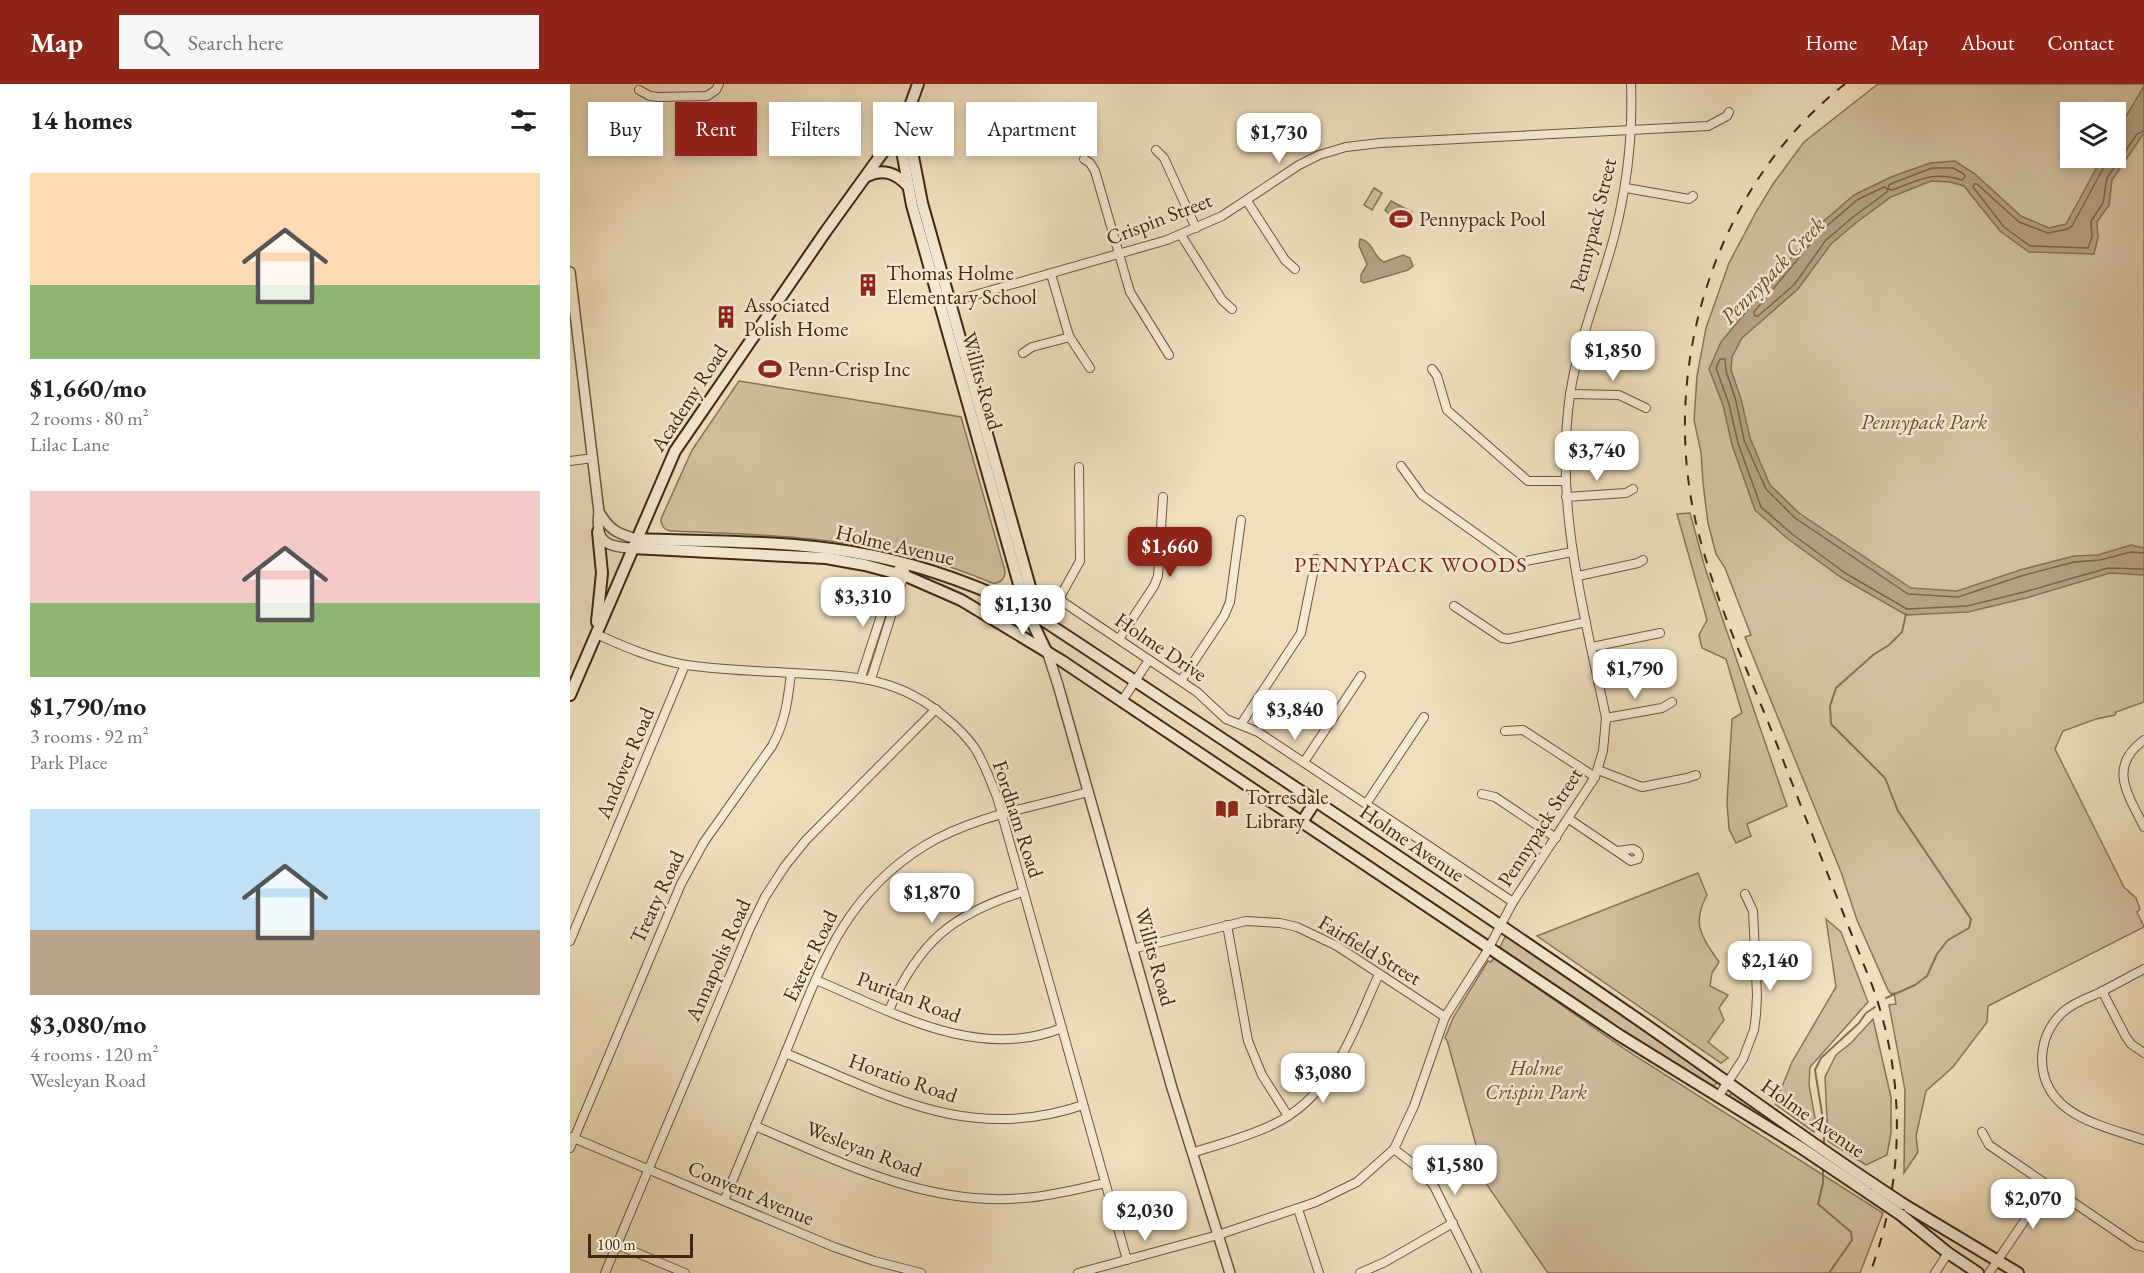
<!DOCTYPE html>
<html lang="en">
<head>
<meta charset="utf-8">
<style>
	:root { --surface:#fff; --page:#f6f6f6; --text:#202124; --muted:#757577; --accent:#8f2418 }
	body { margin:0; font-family:"EB Garamond",serif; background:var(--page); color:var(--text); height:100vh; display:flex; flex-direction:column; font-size:22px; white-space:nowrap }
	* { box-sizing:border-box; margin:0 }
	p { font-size:20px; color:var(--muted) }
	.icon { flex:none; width:33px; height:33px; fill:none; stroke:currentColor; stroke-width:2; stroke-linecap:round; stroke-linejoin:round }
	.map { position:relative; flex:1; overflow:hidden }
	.panel { display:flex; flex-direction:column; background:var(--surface); width:570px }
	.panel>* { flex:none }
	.hud { position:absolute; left:18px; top:18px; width:570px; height:54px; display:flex; gap:12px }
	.buttons { position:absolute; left:1490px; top:18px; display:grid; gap:12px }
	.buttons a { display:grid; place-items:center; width:66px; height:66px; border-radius:0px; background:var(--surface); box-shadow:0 3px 9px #0003; font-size:30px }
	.scale { position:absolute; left:18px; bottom:15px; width:105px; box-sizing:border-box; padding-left:6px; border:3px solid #41280e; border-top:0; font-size:16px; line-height:21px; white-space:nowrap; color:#41280e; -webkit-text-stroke:4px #f5ead4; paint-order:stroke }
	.price { position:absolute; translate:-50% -51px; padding:0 14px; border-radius:12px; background:#fff; color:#222; font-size:20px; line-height:39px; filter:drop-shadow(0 2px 3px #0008) }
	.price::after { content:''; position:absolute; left:50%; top:36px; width:18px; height:14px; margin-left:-9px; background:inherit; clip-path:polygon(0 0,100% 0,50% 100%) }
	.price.on { background:var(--accent); color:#fff }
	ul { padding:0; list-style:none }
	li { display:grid; align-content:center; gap:12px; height:318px; padding:0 30px }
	li span { display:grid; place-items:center; height:186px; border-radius:0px; color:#555 }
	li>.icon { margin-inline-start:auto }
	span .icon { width:108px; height:108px; fill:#fffc; stroke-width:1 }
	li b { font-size:26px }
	h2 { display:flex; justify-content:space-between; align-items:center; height:72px; padding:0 30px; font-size:26px }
	.tag { padding:0 21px; border-radius:0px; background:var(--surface); box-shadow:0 3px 9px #0003; font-size:21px; line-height:54px }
	.tag.on { background:var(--accent); color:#fff }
	header { display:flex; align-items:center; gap:36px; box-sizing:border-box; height:84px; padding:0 30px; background:var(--accent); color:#fff }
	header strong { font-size:28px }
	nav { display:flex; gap:33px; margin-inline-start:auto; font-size:21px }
	.search { width:420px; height:54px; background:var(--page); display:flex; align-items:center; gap:15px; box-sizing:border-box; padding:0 21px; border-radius:0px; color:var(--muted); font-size:22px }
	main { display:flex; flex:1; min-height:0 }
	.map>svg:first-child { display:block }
</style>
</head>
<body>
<header>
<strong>Map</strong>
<div class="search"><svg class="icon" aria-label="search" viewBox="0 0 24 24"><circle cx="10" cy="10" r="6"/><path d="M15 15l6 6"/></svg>Search here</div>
<nav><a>Home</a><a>Map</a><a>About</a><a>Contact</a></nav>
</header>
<main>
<section class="panel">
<h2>14 homes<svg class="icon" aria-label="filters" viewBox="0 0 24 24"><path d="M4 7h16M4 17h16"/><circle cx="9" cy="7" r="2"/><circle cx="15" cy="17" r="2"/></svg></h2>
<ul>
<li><span style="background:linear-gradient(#ffd9b3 60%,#8fb573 0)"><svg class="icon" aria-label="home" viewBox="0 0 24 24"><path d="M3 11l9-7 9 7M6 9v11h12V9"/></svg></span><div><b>$1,660/mo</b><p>2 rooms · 80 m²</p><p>Lilac Lane</p></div></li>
<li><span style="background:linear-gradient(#f6c9c9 60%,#8fb573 0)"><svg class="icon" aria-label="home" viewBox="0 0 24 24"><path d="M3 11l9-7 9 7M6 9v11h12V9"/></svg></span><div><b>$1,790/mo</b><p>3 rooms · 92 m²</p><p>Park Place</p></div></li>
<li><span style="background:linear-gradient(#bfe0f5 65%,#b9a48a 0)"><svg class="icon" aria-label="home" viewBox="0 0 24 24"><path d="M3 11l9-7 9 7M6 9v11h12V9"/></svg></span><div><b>$3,080/mo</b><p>4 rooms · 120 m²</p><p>Wesleyan Road</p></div></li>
</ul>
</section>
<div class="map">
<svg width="1574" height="1189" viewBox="0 0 1574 1189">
	<rect width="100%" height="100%" fill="#efdfbd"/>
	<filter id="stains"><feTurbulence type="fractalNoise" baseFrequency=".00333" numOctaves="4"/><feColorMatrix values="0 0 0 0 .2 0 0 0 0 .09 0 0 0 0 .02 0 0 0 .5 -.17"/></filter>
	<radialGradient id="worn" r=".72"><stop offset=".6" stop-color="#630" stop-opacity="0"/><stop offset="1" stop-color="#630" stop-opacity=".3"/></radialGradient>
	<!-- green -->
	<g fill="#d1c09f" stroke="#897456" stroke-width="1.5" fill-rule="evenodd">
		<path d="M 1308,0 L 1574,0 L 1574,618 L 1546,628 L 1545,631 L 1526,635 L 1493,647 L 1485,665 L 1554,803 L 1566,814 L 1570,825 L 1567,828 L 1574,843 L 1418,922 L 1417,938 L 1383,983 L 1356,1007 L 1346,1052 L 1348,1068 L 1334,1089 L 1335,1006 L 1319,921 L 1326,920 L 1324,909 L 1321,910 L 1318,906 L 1287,836 L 1271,788 L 1175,553 L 1181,551 L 1155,484 L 1146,470 L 1138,439 L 1133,399 L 1131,368 L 1124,336 L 1127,292 L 1136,244 L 1159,179 L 1186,128 L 1203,100 L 1234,58 ZM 1500,28 L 1545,28 L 1545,74 L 1500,74 Z"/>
		<polygon points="804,104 812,109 802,126 794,121"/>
		<path d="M 169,297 L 391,333 L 435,487 C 435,495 430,500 422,499 C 315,453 216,452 103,447 C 95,447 91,442 91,435 L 122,366 Z"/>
		<polygon points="1120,429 1135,484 1217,722 1177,740 1181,752 1166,759 1159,745 1157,719 1162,635 1172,629 1156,575 1132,564 1129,551 1137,536 1107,430"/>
		<path d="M 1128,789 L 1137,811 C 1121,840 1132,853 1149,878 L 1142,889 L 1140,902 L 1158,911 L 1149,924 L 1154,936 L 1138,958 L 1158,974 L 1151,979 L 967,852 Z"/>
		<polygon points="1256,835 1271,848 1298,918 1240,983 1239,1001 1246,1040 1244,1048 1205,1020 1222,978 1266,903"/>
		<polygon points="936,851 1148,996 1144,1003 1116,986 1097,978 929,865"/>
		<polygon points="924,874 1056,966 1313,1129 1290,1189 978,1189 917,1101 877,956 875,954 883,934 918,877 921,878"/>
		<polygon points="1303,935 1321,1013 1321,1049 1317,1071 1296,1081 1258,1057 1255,993 1266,971 1281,959"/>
		<polygon points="1163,1007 1195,1031 1194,1037 1157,1015"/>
	</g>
	<!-- water -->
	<g fill="#b4a182" stroke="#867154" stroke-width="1.5">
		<polygon points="1574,2 1574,49 1542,96 1539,121 1527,138 1528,153 1524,170 1459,168 1430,147 1394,102 1380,98 1361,97 1321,113 1287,138 1261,160 1228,205 1172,254 1162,273 1161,286 1171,315 1180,354 1200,401 1229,429 1341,504 1387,507 1450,486 1504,472 1528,471 1561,461 1574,464 1574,491 1540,489 1456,514 1398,528 1336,531 1272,494 1218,455 1185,426 1162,361 1153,321 1139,285 1151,258 1247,143 1284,111 1321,93 1360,79 1385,77 1405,90 1451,132 1479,144 1496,140 1532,74 1545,74 1545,51"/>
		<polygon points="821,117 842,128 833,142 815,126"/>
		<path d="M 790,155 C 803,157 803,173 814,178 L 833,171 L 840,174 L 843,182 L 838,186 L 794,199 L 791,197 L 791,191 L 797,180 L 789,162 Z"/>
	</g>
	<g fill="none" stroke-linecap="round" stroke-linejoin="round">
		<!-- shore -->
		<g stroke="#7a6448" stroke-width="1.5">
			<polyline points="1537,74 1536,79 1502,142 1498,145 1478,149 1449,138 1407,100 1404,100 1403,103 1434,143 1460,162 1518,164 1522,153 1521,137 1533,119 1537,94 1567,50 1574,47"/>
			<path d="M 1362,84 L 1383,84 L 1394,90 L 1395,93 L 1392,96 C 1362,87 1350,96 1322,106 L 1318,105 L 1319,101 L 1323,99 Z"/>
			<polygon points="1314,103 1318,105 1317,108 1283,133 1256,156 1224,201 1188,232 1185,232 1184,228 1251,147 1287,116"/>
			<polyline points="1574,469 1561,468 1530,476 1504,478 1451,492 1388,513 1338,510 1225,434 1196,405 1174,356 1166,317 1156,287 1155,275 1150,275 1146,284 1159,320 1168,359 1191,423 1222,450 1275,489 1337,525 1397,522 1454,508 1538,484 1574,485"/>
		</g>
		<!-- stream -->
		<g stroke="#867154" stroke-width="2">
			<polyline points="1316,914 1345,901 1357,892 1367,870 1378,856 1399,844 1401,835 1328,727 1315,694 1261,640 1260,622 1266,604 1303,571 1319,561 1332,548 1336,530"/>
			<polyline points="1254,1061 1254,1042 1245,986 1251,974 1289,939 1296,929 1305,923"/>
			<polyline points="1253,1082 1253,1099 1248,1120 1281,1148 1282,1156 1259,1189"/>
		</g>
		<!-- minor casing -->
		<g stroke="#6c563a" stroke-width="10">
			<g id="minor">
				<polyline points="69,6 80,12 88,13 137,12 146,6 149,0"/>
				<polyline points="586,66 594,74 626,144"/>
				<polyline points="514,75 520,79 525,87 560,208 599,271"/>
				<polyline points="1056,104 1119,115 1123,112"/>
				<polyline points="677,117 715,176 725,185"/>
				<polyline points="611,151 652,216 662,225"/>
				<polyline points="481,190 499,252 520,284"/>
				<polyline points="377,219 597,156 652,132 729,81 749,71 776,63 810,59 1138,42 1157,32 1159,28"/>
				<polyline points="453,269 462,263 500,253"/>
				<polyline points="862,285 867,292 877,326 958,397 995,397"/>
				<polyline points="1000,310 1049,311 1076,324"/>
				<polyline points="0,377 23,374"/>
				<polyline points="831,382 852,411 946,478 951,478 1002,468"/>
				<polyline points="509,383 510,477 490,513 493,518 627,608 656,635 688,648 943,818"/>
				<polyline points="996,413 1056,409 1063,405"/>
				<polyline points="1008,492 1068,479 1073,476"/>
				<polyline points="884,522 932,554 938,555 1016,538"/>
				<path d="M 26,550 C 55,563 85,576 117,581 C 151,586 187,587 222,589 C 281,592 328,592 376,634 C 386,642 396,652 404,663 C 414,678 420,696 427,713 L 557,1176"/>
				<polyline points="549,555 584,502 588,492 593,413"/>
				<polyline points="1022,563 1090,549"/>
				<polyline points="291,593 325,489 334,479"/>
				<polyline points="301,595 335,488"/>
				<polyline points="611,597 654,532 660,518 671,436"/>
				<polyline points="552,617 579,576"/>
				<polyline points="1036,634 1092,624 1102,618"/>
				<polyline points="671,640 731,549 746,475"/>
				<polyline points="935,647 953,646 1025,693"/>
				<path d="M 1574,656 C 1537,683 1558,710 1574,743"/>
				<polyline points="734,678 791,592"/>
				<polyline points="1028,686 1072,703 1117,694 1126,691"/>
				<polyline points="912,710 925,713 986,754"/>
				<polyline points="796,720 854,633"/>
				<polyline points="999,735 1061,777 1068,775 1069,771 1067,767 1063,765 1047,767"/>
				<polyline points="657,841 678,957 692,991 718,1032"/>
				<polyline points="0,857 115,581"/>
				<polyline points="562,865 676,837 710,839 727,843 767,862 875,933"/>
				<path d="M 1574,885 C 1559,893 1544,901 1529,909 C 1517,914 1503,919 1493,928 C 1480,940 1473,956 1472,973 C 1471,1031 1531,1041 1574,1056"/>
				<path d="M 246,896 C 323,928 407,978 492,944"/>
				<polyline points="1532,907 1556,953 1561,960 1574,969"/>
				<path d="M 319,926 C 349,858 382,830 453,808"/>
				<path d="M 215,969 C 318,1011 399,1060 513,1021"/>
				<polyline points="1148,1013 1173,975 1184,946 1186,931 1187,911 1183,827 1175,810"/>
				<path d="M 185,1042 C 271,1078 357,1123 454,1114 C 482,1112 508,1105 535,1099"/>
				<polyline points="1412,1048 1419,1061 1566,1161 1574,1163"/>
				<polyline points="1,1053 264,1163 304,1177 351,1189"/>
				<path d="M 0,1064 L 111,800 L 134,758 L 202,662 C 215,639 218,616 221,589"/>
				<polyline points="824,1065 850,1085 864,1102 907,1189"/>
				<path d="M 622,1069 C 649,1060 678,1053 704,1040 C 764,1011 783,947 809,890"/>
				<path d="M 154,1117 C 174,1068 195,1019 215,970 C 250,885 272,813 354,762 C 403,732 464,723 518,708"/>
				<polyline points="728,1125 749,1189"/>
				<polyline points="48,1161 115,1189"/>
				<polyline points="35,1189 180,844 195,813 215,782 236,756 366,625"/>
				<path d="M 508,1189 L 648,1151 L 746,1118 L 787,1098 L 824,1065 L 844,1022 L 875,933 L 916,869 L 943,818 L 1025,693 L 1033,667 L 1036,634 C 1014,527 984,421 1000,311 C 1008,256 1030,206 1044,153 C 1057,103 1063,52 1061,0"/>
				<polyline points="790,1189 815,1178 883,1139"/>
				<polyline points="1365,1189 1378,1169"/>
				<polyline points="1419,1189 1478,1102"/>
			</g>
		</g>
		<!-- tertiary casing -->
		<g stroke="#6c563a" stroke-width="12">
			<g id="tertiary">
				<path d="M 0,188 L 29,428 C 25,457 35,463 62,464"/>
				<path d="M 29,428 C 40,446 46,449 66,455"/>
				<polyline points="477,567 488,601 602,1004 660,1189"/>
			</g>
		</g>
		<!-- secondary casing -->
		<g stroke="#41280e" stroke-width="14">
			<g id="secondary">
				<polyline points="334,40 332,67 342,121 456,525 476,567"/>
				<polyline points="335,44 340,57 352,119 469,535"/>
				<path d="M 297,92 C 313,84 326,89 338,102"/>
				<path d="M 66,455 C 137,458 211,456 282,468 C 343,478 400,498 456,525 C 655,656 853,788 1050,923 C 1135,981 1217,1043 1303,1100"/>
				<polyline points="62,464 256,474 295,481 336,492 391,516 492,577 1049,951 1230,1063 1300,1110"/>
				<polyline points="27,538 32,489 28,448"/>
				<polyline points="0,611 105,367 256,147 334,39 348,0"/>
				<polyline points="732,738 745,718"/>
				<polyline points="1333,1120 1448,1189"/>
				<polyline points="1331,1131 1378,1169 1408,1189"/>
			</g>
		</g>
		<!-- minor -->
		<use href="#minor" stroke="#f5ead4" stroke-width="8"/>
		<!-- tertiary -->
		<use href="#tertiary" stroke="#f5ead4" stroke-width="9"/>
		<!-- secondary -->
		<use href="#secondary" stroke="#f5ead4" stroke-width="10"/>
		<!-- rail -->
		<path stroke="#41280e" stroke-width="2" stroke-dasharray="10 10" stroke-linecap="butt" d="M 1275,0 C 1146,101 1089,281 1126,439 C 1143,511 1175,580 1202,648 C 1235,732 1268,817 1302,901 C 1336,995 1335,1095 1300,1189"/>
		<!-- secondary-bridge casing -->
		<g stroke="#41280e" stroke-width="14" stroke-linecap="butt">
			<g id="secondary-bridge">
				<polyline points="1303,1100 1333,1120"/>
				<polyline points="1300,1110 1331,1131"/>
			</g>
		</g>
		<!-- secondary-bridge -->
		<use href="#secondary-bridge" stroke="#f5ead4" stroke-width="10"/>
	</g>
	<!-- icons -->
	<defs>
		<g id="stadium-bare" transform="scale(1.8)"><path d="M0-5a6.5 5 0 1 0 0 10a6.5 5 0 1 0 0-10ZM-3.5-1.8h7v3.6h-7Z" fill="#8f2418" stroke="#f5ead4" stroke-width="2.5" paint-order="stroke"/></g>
		<g id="building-bare" transform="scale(1.8)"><path d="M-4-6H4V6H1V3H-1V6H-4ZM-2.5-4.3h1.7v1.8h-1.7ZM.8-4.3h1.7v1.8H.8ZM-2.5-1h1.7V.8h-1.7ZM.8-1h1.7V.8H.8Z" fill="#8f2418" stroke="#f5ead4" stroke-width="2.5" paint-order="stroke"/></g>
		<g id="library-bare" transform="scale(1.8)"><path d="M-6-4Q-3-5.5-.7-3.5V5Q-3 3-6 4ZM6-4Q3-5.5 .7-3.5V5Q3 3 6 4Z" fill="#8f2418" stroke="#f5ead4" stroke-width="2.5" paint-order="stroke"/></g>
	</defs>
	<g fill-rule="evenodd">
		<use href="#stadium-bare" x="831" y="135"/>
		<use href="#building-bare" x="298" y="201"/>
		<use href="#building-bare" x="156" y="233"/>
		<use href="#stadium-bare" x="200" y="285"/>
		<use href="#library-bare" x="657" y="725"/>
	</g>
	<g text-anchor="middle" stroke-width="5" stroke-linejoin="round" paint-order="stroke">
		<!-- street labels -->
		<g font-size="21" fill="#41280e" stroke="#f5ead4">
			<text transform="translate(589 135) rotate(-21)" y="7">Crispin Street</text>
			<text transform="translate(1023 141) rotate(-76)" y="7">Pennypack Street</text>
			<text transform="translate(412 297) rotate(74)" y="7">Willits Road</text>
			<text transform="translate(119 314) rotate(-57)" y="7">Academy Road</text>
			<text transform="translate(325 461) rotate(13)" y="7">Holme Avenue</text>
			<text transform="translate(591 563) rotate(34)" y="7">Holme Drive</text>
			<text transform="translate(55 679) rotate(-67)" y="7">Andover Road</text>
			<text transform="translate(448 735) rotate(72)" y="7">Fordham Road</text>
			<text transform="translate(970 743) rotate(-57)" y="7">Pennypack Street</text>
			<text transform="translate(842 759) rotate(34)" y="7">Holme Avenue</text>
			<text transform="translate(87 813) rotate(-65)" y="7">Treaty Road</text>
			<text transform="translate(800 866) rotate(31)" y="7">Fairfield Street</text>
			<text transform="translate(240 872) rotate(-64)" y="7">Exeter Road</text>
			<text transform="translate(585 873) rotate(74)" y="7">Willits Road</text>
			<text transform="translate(148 876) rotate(-66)" y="7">Annapolis Road</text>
			<text transform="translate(339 913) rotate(21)" y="7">Puritan Road</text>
			<text transform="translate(333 994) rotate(19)" y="7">Horatio Road</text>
			<text transform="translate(1243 1034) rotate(35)" y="7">Holme Avenue</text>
			<text transform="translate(294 1065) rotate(21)" y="7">Wesleyan Road</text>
			<text transform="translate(181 1109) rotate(23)" y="7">Convent Avenue</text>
		</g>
		<!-- poi labels -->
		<g font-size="21" fill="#41280e" stroke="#f5ead4" text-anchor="start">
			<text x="849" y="142">Pennypack Pool</text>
			<text x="316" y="196">Thomas Holme<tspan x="316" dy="24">Elementary School</tspan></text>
			<text x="174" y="228">Associated<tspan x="174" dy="24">Polish Home</tspan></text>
			<text x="218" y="292">Penn-Crisp Inc</text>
			<text x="675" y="720">Torresdale<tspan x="675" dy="24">Library</tspan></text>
		</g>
		<!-- park labels -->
		<g font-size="21" font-style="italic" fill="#654e32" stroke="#f5ead4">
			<text x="1354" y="345">Pennypack Park</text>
			<text x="966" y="991">Holme<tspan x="966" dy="24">Crispin Park</tspan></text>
		</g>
		<!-- water labels -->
		<g font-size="22" font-style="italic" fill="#644c31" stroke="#f5ead4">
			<text transform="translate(1202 186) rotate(-46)" y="8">Pennypack Creek</text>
		</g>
		<!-- neighbourhood labels -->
		<g font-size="22" letter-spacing="1.5" fill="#7a1f14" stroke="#f5ead4">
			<text x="841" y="488">PENNYPACK WOODS</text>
		</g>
	</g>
	<rect width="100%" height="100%" filter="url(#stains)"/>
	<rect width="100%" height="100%" fill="url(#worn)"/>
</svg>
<div class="buttons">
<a><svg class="icon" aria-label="layers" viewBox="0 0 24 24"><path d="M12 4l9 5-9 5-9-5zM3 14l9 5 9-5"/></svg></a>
</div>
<div class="scale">100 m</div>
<b class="price" style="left:709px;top:80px">$1,730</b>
<b class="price" style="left:1043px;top:298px">$1,850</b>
<b class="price" style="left:1027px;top:398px">$3,740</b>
<b class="price on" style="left:600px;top:494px">$1,660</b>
<b class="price" style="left:293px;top:544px">$3,310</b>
<b class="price" style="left:453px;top:552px">$1,130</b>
<b class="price" style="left:1065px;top:616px">$1,790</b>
<b class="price" style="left:725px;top:657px">$3,840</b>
<b class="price" style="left:362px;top:840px">$1,870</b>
<b class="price" style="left:1200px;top:908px">$2,140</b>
<b class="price" style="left:753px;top:1020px">$3,080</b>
<b class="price" style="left:885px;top:1112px">$1,580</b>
<b class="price" style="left:1463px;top:1146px">$2,070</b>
<b class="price" style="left:575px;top:1158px">$2,030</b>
<div class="hud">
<a class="tag">Buy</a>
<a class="tag on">Rent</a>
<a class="tag">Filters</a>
<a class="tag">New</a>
<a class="tag">Apartment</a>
</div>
</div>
</main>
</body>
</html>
